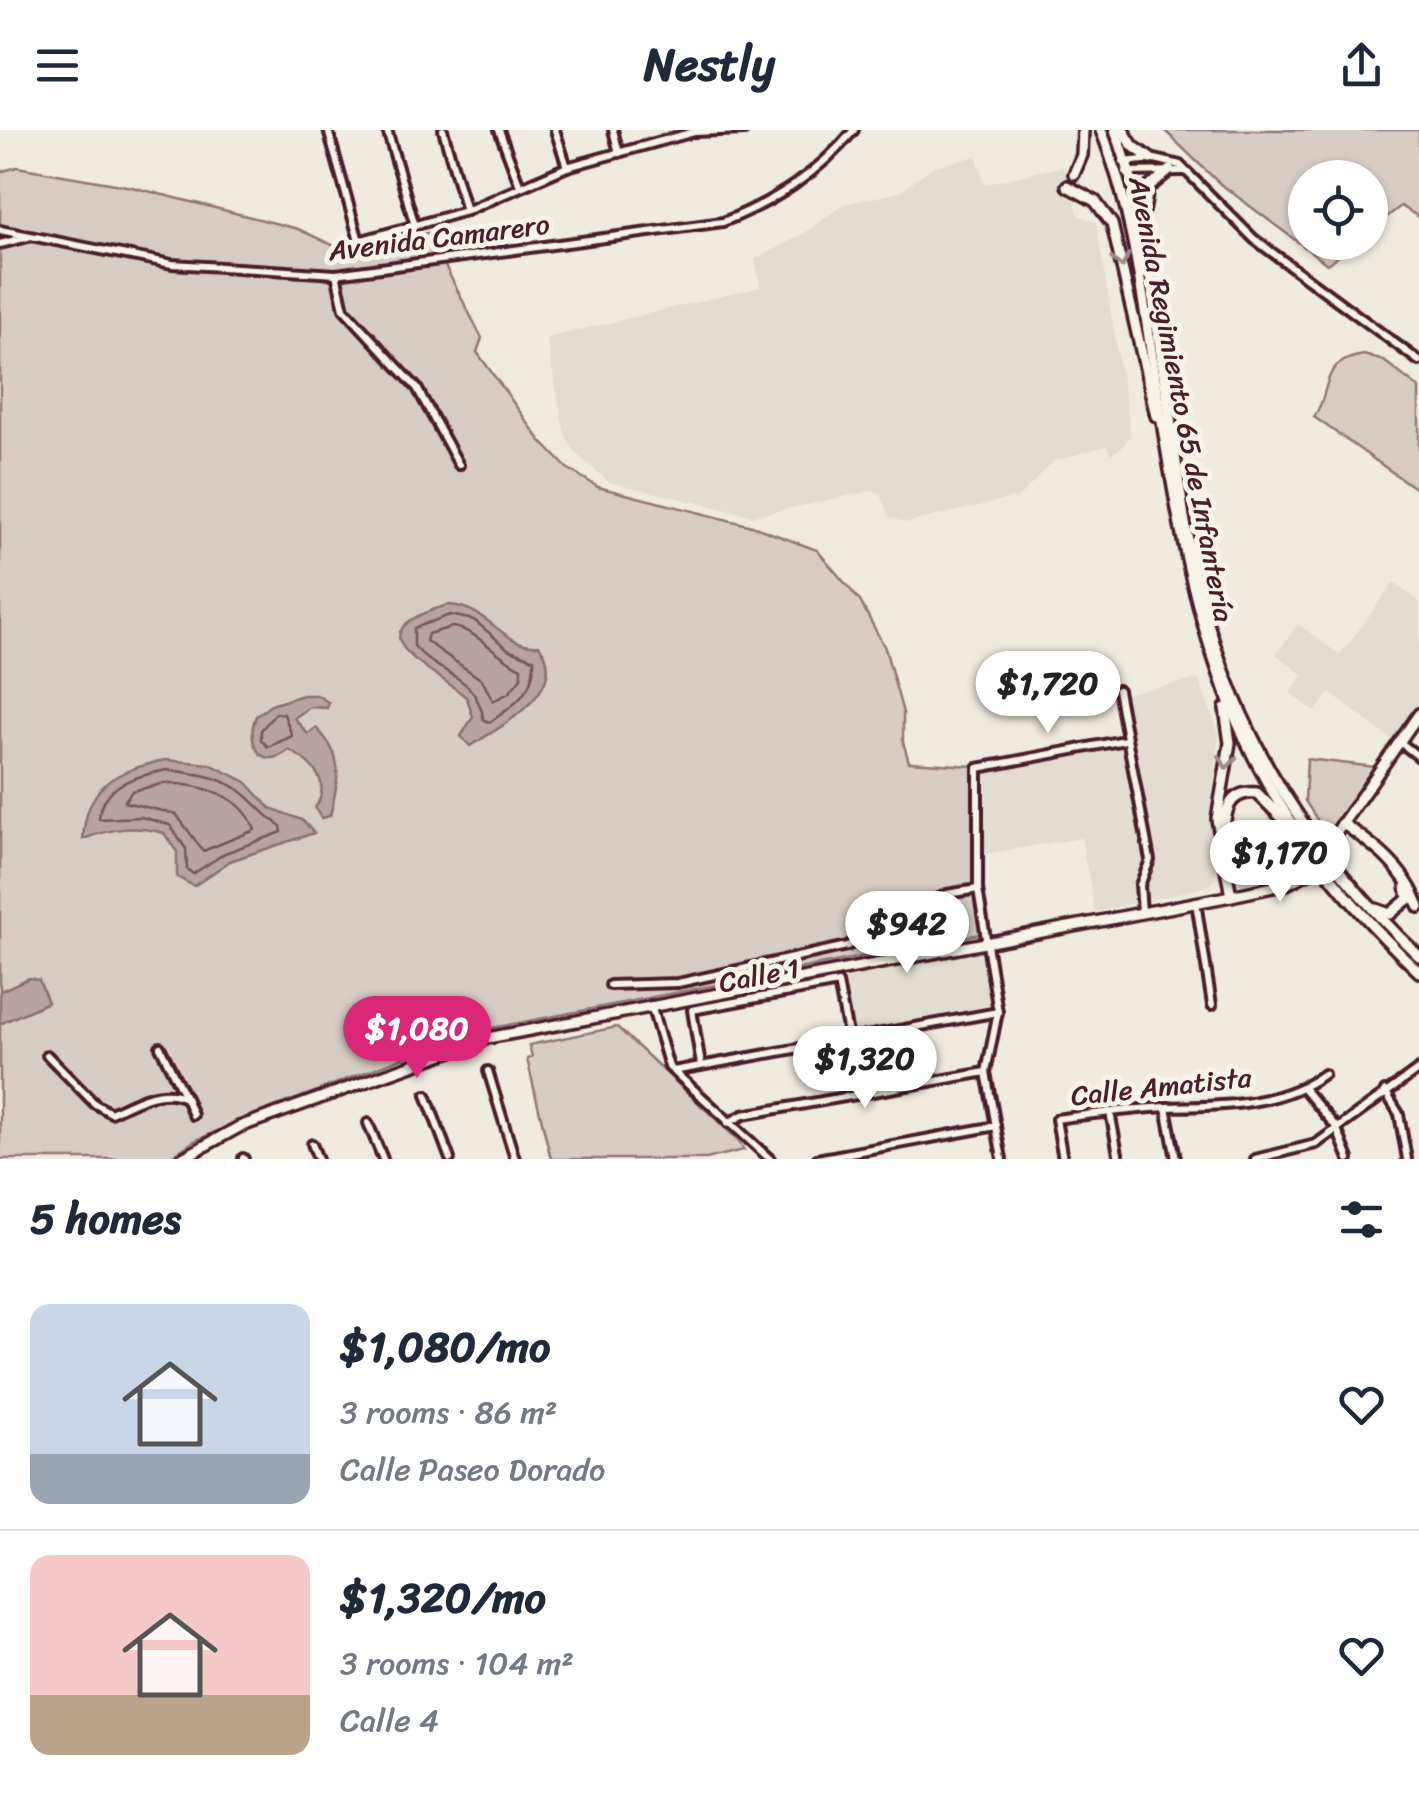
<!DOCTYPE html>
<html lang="en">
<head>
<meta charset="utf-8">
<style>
	:root { --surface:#fff; --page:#f2f2f3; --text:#1f2937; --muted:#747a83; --line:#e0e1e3; --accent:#db2777 }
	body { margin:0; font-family:Sriracha,sans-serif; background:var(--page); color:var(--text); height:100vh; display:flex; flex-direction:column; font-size:38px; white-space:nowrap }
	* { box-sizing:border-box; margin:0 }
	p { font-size:32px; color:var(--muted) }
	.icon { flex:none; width:55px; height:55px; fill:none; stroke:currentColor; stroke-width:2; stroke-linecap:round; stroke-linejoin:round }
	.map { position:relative; height:1029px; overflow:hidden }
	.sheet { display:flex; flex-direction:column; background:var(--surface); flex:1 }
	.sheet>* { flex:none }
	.controls { position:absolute; left:1288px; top:30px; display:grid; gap:20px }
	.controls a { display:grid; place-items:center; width:100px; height:100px; border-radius:50%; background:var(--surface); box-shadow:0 2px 8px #0004; font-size:50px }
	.price { position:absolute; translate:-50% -85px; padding:0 22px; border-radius:35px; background:#fff; color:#222; font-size:32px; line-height:65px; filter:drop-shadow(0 2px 5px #0008) }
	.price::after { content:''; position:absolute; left:50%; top:60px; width:30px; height:22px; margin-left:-15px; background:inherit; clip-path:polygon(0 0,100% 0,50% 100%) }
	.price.selected { background:var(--accent); color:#fff }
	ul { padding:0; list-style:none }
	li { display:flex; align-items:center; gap:30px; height:250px; padding:0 30px }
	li+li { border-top:2px solid var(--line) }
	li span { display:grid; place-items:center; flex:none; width:280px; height:200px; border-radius:20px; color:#555 }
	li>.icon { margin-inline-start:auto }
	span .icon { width:120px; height:120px; fill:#fffc; stroke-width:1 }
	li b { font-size:42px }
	h2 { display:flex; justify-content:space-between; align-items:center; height:120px; padding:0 30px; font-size:42px }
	header { display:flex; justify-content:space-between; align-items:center; height:130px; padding:0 30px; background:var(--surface); font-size:45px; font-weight:800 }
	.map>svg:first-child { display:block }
</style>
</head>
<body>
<header><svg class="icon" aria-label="menu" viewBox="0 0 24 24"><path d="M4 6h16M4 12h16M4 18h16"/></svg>Nestly<svg class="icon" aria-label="share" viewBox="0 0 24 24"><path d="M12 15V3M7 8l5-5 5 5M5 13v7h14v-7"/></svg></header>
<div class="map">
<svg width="1419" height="1029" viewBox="0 0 1419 1029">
	<rect width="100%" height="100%" fill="#f0ebe0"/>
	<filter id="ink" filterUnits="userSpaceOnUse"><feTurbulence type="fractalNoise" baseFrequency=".01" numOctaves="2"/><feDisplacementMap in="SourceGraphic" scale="20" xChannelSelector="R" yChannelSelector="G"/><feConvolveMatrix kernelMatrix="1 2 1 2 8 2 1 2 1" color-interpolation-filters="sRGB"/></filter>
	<g filter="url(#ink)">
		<!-- built -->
		<g fill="#e3dcd2">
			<polygon points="977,26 984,54 1063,36 1079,86 1096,92 1131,305 1122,317 1111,325 1106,316 1054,331 1015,371 1012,368 906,393 889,387 880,364 872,361 753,386 609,352 576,324 565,305 546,208 760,157 755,129 800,106 844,74 900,62 933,36"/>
			<polygon points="1394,452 1419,471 1419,582 1396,613 1330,563 1315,582 1290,563 1303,545 1276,524 1298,494 1340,525"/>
			<polygon points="1199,549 1219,604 1211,675 1215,746 1210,756 1095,782 1081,708 985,724 986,642 1122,617 1114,566"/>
			<polygon points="981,816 994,874 855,902 844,843"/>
		</g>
		<!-- green -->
		<g fill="#d8cdc6" stroke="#917678" stroke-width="2.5">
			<polygon points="1164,0 1419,0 1419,87 1401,76 1370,100 1370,48 1305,48 1305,112 1355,113 1327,134 1218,52"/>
			<polygon points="17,37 132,57 298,99 343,120 428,103 482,208 477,222 540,310 567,338 598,357 752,396 817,420 860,471 885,518 903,583 903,612 909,632 973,636 980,804 466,903 255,985 194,1011 167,1029 0,1029 0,42"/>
			<path d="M 1364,225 L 1384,231 L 1419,258 L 1419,361 L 1314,287 C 1333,260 1317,232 1364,225 Z"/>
			<polygon points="1307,629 1375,637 1327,705 1305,671"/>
			<polygon points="617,897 738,1010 744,1020 706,1029 551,1029 527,929 532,927 529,915"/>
		</g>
		<!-- water -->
		<g fill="#b7a4a2" stroke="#8b6f72" stroke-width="2.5">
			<path d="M 448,475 C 489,476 503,519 539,515 C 573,559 499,598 470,616 L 461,606 L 473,587 L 467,568 C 430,535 346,504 448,475 Z"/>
			<path d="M 303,565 L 317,565 L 329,573 L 327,578 L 310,577 L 294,588 L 308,604 L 316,598 C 346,627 338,650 330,686 L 321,688 L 315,678 C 333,652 311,632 289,620 C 261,643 245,611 256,586 L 271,575 Z"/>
			<path d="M 165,630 L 210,634 L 246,652 L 270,678 L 302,690 L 314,703 L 230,731 L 194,756 L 177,747 L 177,722 L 164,703 C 134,695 113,698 83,709 C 86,653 117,641 165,630 Z"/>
			<polygon points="29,848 39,850 48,872 0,894 0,861"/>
		</g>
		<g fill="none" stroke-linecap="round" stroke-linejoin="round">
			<!-- shore -->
			<g stroke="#76545b" stroke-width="2.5">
				<path d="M 450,485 L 474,490 L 508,519 L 534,529 C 535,562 515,575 490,592 L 484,590 C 474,541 441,548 414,516 L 414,498 Z"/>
				<path d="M 452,497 C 476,499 498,528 521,538 L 521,548 L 509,563 L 493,571 L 482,550 L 426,511 L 428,504 Z"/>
				<polygon points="276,583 284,584 292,606 268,617 261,610 261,600"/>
				<path d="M 167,640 C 193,643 215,645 238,659 C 254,670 264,686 281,696 L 282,702 L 225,723 L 193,744 L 187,739 L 186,719 L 170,695 L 141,687 L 99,689 C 102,653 137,646 167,640 Z"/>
				<path d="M 166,653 C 200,655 243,664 255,700 L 203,721 L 176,684 L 124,672 L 132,661 Z"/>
			</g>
			<!-- minor casing -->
			<g stroke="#4a1f2b" stroke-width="14">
				<g id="minor">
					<polyline points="328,0 359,111 466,81 567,37 694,2 744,0"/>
					<polyline points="387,0 415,96"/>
					<polyline points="443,0 466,81"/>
					<polyline points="499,0 520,56"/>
					<polyline points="555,0 567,37"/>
					<polyline points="613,0 619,23"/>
					<polyline points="1123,32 1155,29 1180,35 1254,109 1419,231"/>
					<polyline points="1126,42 1184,41"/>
					<path d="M 0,100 L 172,134 L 336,144 L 723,92 C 776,71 817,44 854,0"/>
					<polyline points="0,114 28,107"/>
					<polyline points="336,144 344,179 417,258 459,335"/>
					<polyline points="1118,560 1150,730 1140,755 1142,782"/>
					<polyline points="1400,612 1419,627"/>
					<polyline points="1196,772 1212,875"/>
					<polyline points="610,855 678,853 847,816 947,764 978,759"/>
					<polyline points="651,875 669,937 770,1029"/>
					<polyline points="160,917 185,967"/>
					<path d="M 47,925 L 95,974 L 111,983 C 134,972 161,956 186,968 L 193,985"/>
					<polyline points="701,935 692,880 838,853 860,964"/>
					<polyline points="488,941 515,1029"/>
					<polyline points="673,941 998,882"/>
					<polyline points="1304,959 1336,997 1349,1029"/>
					<polyline points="1385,961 1399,984 1407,1029"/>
					<polyline points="426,965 450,1029"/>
					<polyline points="1166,977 1176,1029"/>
					<polyline points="1110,982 1119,1029"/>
					<polyline points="368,993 383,1029"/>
					<polyline points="728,993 743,985 986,942"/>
					<polyline points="312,1014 318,1029"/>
					<polyline points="243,1028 244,1029"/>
					<polyline points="817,1029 996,996"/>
					<polyline points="1002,1029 986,942 998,882 978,759 978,638 1125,610"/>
					<path d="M 1063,1029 L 1056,989 C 1092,984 1129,979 1166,977 C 1220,976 1278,977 1324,944"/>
					<polyline points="1255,1029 1316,1014 1419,939"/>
				</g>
			</g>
			<!-- major casing -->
			<g stroke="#4a1f2b" stroke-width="16">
				<g id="major">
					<path d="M 1101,0 C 1134,83 1143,171 1157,260 C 1195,507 1229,663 1419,842"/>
					<path d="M 1115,0 C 1145,78 1152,162 1164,245 C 1175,319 1182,397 1201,469 C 1240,615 1311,723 1419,826"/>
					<polyline points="1123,0 1133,16 1151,29"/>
					<polyline points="1074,44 1082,25 1083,0"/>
					<polyline points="1067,56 1095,71 1112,94 1156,286"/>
					<polyline points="1144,81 1148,58 1170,40"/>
					<polyline points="1225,578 1230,613 1217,689 1231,766"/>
					<path d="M 1342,693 C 1374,715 1406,739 1419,777"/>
					<path d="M 1223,706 C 1225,682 1228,660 1257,663 L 1284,690"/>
					<polyline points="1331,710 1419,584"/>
					<polyline points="1376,779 1390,784 1408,769 1406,756"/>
					<polyline points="181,1029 239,997 488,908 1231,766 1287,754 1312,741"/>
				</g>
			</g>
			<!-- minor -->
			<use href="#minor" stroke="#f7f3e8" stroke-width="6"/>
			<!-- major -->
			<use href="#major" stroke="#f7f3e8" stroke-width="9"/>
			<!-- major-bridge casing -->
			<g stroke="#4a1f2b" stroke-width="16" stroke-linecap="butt">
				<polyline id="major-bridge" points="1312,741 1331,710"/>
			</g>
			<!-- major-bridge -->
			<use href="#major-bridge" stroke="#f7f3e8" stroke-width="9"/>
		</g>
		<!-- one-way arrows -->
		<defs><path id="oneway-chevron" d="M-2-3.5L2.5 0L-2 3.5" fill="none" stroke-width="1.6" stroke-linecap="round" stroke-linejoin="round" transform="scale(2.5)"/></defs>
		<g stroke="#a0898a">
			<use href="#oneway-chevron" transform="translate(1121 131) rotate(77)"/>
			<use href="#oneway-chevron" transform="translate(1227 632) rotate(98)"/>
		</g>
	</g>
	<g text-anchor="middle" stroke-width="10" stroke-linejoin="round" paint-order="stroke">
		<!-- street labels -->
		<g font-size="28" fill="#4a1f2b" stroke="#f7f3e8">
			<text transform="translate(439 107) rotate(-7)" y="10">Avenida Camarero</text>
			<text transform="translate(1182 269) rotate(79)" y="10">Avenida Regimiento 65 de Infantería</text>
			<text transform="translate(759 845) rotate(-11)" y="10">Calle 1</text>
			<text transform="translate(1161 956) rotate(-6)" y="10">Calle Amatista</text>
		</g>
	</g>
</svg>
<div class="controls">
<a><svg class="icon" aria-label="locate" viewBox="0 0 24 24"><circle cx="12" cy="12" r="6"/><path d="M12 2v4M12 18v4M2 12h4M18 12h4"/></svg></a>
</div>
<b class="price" style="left:1048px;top:606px">$1,720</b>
<b class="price" style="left:1280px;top:775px">$1,170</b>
<b class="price" style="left:907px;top:846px">$942</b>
<b class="price selected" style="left:417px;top:951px">$1,080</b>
<b class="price" style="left:865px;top:981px">$1,320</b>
</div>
<section class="sheet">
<h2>5 homes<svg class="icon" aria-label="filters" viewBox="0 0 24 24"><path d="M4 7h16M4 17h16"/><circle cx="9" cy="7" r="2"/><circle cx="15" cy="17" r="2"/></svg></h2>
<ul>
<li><span style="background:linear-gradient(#c9d6e8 75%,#9aa5b1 0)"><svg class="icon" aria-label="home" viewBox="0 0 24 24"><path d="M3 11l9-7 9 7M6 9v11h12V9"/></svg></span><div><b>$1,080/mo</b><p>3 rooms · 86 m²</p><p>Calle Paseo Dorado</p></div><svg class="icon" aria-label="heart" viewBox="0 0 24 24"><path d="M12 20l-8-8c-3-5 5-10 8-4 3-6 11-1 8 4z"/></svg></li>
<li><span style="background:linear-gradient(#f6c9c9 70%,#b9a48a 0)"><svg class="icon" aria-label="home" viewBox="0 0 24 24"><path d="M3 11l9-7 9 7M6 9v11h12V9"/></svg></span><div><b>$1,320/mo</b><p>3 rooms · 104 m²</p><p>Calle 4</p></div><svg class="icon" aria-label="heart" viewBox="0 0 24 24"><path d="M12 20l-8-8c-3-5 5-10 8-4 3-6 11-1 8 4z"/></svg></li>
</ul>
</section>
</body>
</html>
